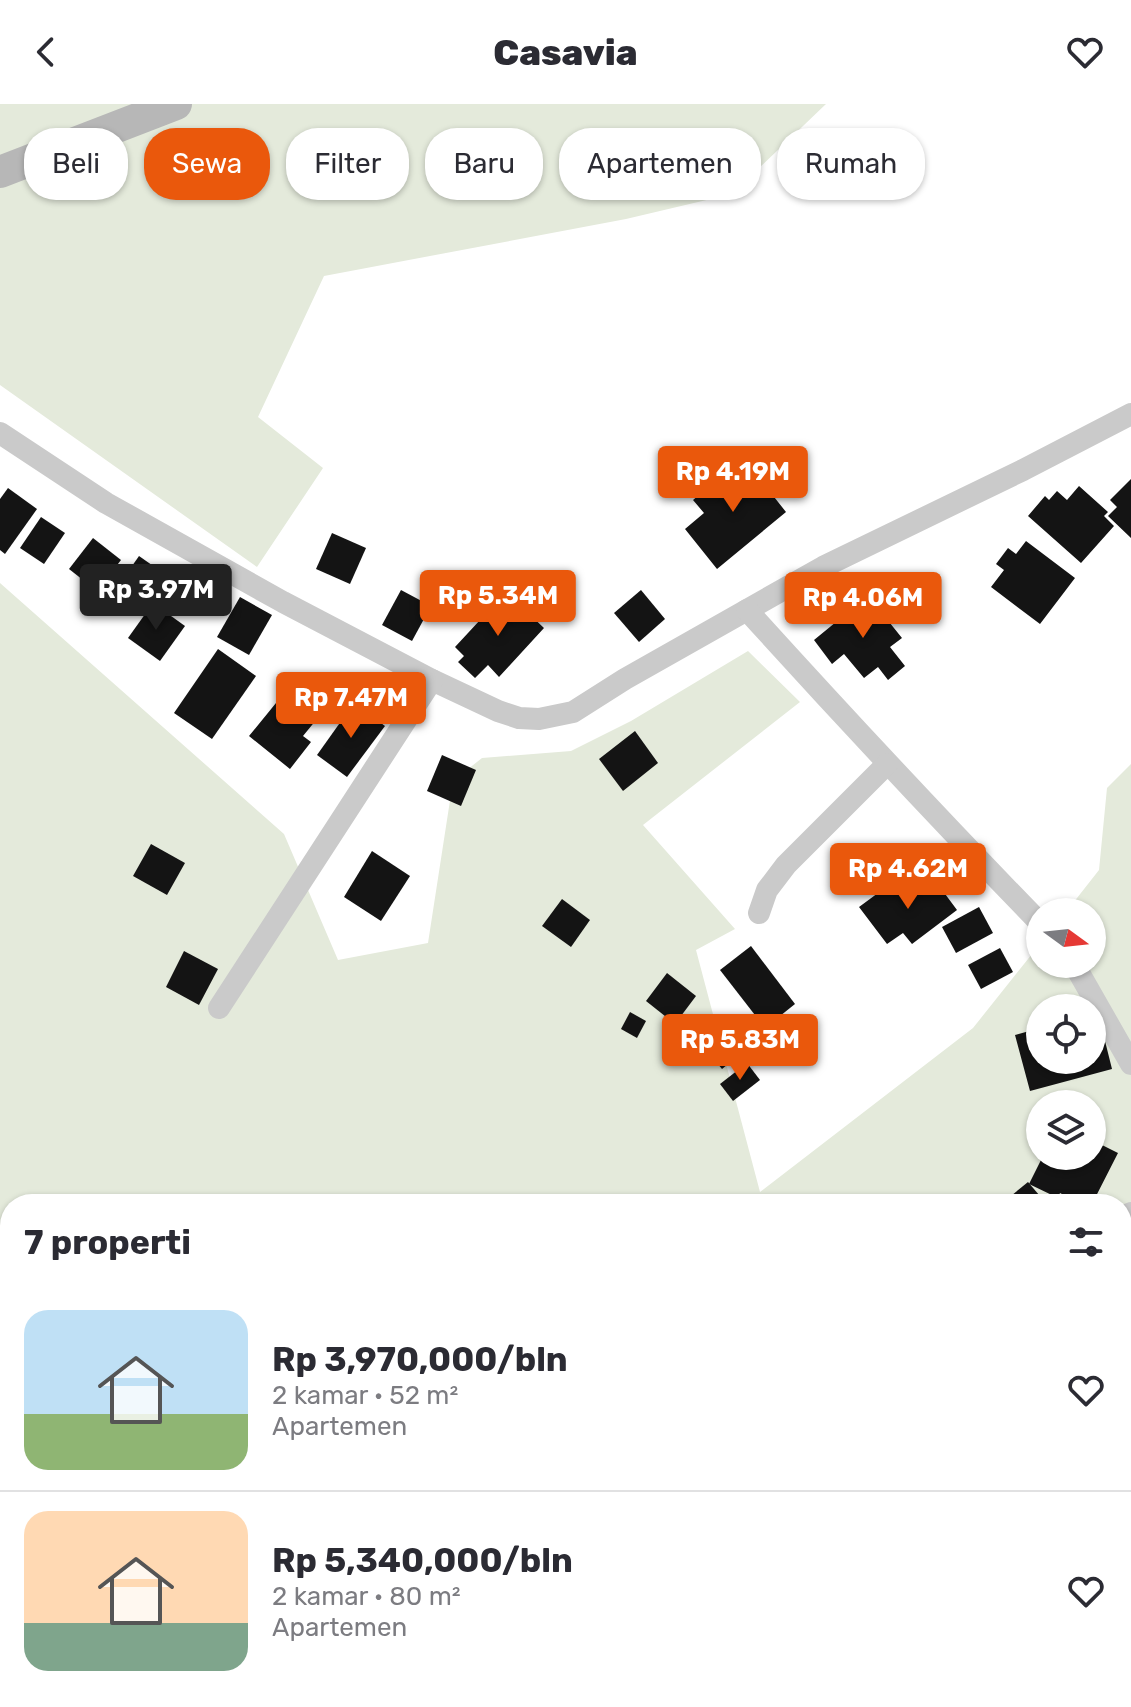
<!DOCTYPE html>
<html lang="id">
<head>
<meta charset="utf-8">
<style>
	:root { --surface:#fff; --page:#f2f2f3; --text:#2b2b33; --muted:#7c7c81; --line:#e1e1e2; --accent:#ea580c }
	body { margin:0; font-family:Rubik,sans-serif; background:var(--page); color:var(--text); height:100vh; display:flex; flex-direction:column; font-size:30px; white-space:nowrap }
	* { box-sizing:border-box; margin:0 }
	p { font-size:26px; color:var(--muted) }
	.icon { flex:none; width:44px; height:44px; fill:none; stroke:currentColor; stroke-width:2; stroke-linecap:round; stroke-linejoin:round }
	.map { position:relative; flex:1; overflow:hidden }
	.drawer { position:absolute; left:0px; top:1090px; width:1132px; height:514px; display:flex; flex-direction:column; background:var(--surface); border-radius:32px 32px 0 0; box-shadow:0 2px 6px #0004 }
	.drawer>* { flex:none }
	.guide { position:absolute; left:24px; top:24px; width:1084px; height:72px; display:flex; gap:16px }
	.needle { width:52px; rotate:105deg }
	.fabs { position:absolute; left:1026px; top:794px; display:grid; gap:16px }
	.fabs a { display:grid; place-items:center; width:80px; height:80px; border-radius:50%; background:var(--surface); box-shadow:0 2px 6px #0004; font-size:40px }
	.price { position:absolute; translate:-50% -68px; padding:0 18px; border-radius:8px; background:var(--accent); color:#fff; font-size:26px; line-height:52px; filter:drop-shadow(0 2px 4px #0008) }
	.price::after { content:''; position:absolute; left:50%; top:48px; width:24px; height:18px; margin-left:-12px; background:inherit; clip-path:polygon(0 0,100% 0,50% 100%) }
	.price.on { background:#222; color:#fff }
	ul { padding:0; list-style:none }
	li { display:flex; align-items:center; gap:24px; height:200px; padding:0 24px }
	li+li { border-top:2px solid var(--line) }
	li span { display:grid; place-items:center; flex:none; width:224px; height:160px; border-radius:24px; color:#555 }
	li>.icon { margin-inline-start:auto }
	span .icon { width:96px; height:96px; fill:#fffc; stroke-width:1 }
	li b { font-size:34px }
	h2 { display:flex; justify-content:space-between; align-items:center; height:96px; padding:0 24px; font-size:34px }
	.tag { padding:0 28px; border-radius:32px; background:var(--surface); box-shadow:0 2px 6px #0004; font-size:28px; line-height:72px }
	.tag.on { background:var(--accent); color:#fff }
	header { display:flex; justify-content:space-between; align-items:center; height:104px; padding:0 24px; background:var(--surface); font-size:36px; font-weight:800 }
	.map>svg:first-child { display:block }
</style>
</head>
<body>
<header><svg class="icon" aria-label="back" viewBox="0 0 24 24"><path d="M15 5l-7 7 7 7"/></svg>Casavia<svg class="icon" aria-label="heart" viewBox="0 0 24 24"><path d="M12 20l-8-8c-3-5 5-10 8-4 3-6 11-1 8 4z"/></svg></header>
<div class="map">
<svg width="1131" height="1603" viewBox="0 0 1131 1603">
	<rect width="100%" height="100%" fill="#fff"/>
	<!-- green -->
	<g fill="#e4eadb" fill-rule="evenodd">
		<polygon points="0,0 826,0 732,90 626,115 324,172 258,313 323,364 257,463 0,281"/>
		<path d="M 0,479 L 284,730 L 338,856 L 428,839 L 453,677 L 482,654 L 571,647 L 631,617 L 748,547 L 800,598 L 643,721 L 735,825 L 696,846 L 760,1088 L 973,924 L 1040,840 L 1040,860 L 1092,860 L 1092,808 L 1066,808 L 1099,766 L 1107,684 L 1131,660 L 1131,1603 L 0,1603 ZM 1040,904 L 1092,904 L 1092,956 L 1040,956 ZM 1040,1000 L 1092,1000 L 1092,1052 L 1040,1052 ZM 10,1100 L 1122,1100 L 1122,1594 L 10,1594 Z"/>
	</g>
	<!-- building -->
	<g fill="#141414">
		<polygon points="743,354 786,408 717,465 685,425 704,409 693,396"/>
		<polygon points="1131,375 1131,434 1108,412 1117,403 1110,396"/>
		<polygon points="1079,382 1108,408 1104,412 1114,422 1081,459 1028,412 1045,392 1049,396 1057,387 1067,396"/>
		<polygon points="8,384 37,405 5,450 0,446 0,395"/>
		<polygon points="41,413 65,429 44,460 20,444"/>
		<polygon points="332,429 366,444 350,480 316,465"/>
		<polygon points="93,434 121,456 97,487 69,465"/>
		<polygon points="1026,437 1075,474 1040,520 991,483 1004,466 996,460 1008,444 1016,450"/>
		<polygon points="139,452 169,473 144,509 114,488"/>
		<polygon points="401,486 431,502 412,537 382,521"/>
		<polygon points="641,486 665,515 639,538 614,509"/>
		<polygon points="506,488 544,524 499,573 488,561 475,574 458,558 464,552 455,543"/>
		<polygon points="240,493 272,511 249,551 217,533"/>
		<polygon points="869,493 902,534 890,543 905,562 888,576 878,563 864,574 844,550 832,560 814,536 836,518 833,514 852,499 855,504"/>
		<polygon points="153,499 185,522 160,557 128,534"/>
		<polygon points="218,545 256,572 212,635 174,609"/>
		<polygon points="298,572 319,590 309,601 321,610 303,632 311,638 290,665 249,632"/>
		<polygon points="354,599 385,622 347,673 317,651"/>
		<polygon points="635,627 658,659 623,687 599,655"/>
		<polygon points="442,651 476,666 461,702 427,687"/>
		<polygon points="151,740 185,759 167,791 133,772"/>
		<polygon points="372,747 410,772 381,817 344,793"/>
		<polygon points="931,771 957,806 912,840 903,829 887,840 859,803 893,778 904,792"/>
		<polygon points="562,795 590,816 571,843 542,822"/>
		<polygon points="979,803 993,829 956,849 942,823"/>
		<polygon points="751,842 795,900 765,924 720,866"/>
		<polygon points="1000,844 1013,868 981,885 968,861"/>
		<polygon points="184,847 218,865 199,901 166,883"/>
		<polygon points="667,869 696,892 675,920 646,897"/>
		<polygon points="630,908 646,917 637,934 621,925"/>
		<polygon points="1101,921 1112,965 1030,987 1015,931 1040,924 1040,956 1092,956 1092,924"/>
		<polygon points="725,924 744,947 722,965 703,942"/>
		<polygon points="747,959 760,976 733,997 720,980"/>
		<polygon points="1092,1036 1118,1049 1092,1100 1081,1100 1060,1089 1058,1094 1029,1080 1043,1052 1092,1052"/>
		<polygon points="1028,1078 1045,1098 1001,1100"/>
		<polygon points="1131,1134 1131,1166 1129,1168 1122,1154 1122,1139"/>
	</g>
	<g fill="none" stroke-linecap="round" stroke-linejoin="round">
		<!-- street -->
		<g stroke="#cacaca" stroke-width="22">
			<polyline points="0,329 106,399 283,498 432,576 498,607 519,614 539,615 573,608 625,575 823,463 1023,366 1131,310"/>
			<path d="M 747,506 C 843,612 941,717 1040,819"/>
			<polyline points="759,809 767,786 786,761 887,660"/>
			<polyline points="1074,860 1131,960"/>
			<polyline points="219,904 432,576"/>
			<polyline points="1122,1113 1131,1109"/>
		</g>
		<!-- secondary -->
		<polyline stroke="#b7b7b7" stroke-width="32" points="0,68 176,0"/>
	</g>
</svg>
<div class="fabs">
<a><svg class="needle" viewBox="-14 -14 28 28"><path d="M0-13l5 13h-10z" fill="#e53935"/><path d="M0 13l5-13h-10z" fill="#7c7c81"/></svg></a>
<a><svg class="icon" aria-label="locate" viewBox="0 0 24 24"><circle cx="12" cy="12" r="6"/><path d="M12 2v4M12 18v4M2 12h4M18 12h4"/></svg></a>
<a><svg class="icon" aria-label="layers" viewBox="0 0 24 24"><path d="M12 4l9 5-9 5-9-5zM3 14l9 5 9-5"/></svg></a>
</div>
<b class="price" style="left:733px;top:410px">Rp 4.19M</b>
<b class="price on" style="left:156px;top:528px">Rp 3.97M</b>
<b class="price" style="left:498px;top:534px">Rp 5.34M</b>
<b class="price" style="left:863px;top:536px">Rp 4.06M</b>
<b class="price" style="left:351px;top:636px">Rp 7.47M</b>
<b class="price" style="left:908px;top:807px">Rp 4.62M</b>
<b class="price" style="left:740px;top:978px">Rp 5.83M</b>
<div class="guide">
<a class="tag">Beli</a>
<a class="tag on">Sewa</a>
<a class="tag">Filter</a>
<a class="tag">Baru</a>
<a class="tag">Apartemen</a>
<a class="tag">Rumah</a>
</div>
<section class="drawer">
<h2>7 properti<svg class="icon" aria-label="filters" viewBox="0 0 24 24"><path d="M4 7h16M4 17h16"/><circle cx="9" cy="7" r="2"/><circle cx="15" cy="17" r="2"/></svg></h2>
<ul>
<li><span style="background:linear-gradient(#bfe0f5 65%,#8fb573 0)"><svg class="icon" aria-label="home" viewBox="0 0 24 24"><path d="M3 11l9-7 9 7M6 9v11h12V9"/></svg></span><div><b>Rp 3,970,000/bln</b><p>2 kamar · 52 m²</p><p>Apartemen</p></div><svg class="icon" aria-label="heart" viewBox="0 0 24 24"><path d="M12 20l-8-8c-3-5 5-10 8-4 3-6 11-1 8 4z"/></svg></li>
<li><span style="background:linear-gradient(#ffd9b3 70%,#7fa58c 0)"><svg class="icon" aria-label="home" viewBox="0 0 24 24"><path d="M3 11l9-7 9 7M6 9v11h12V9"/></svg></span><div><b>Rp 5,340,000/bln</b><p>2 kamar · 80 m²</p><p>Apartemen</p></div><svg class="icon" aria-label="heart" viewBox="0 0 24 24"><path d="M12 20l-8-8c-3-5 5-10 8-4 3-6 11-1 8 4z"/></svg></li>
</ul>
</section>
</div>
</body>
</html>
